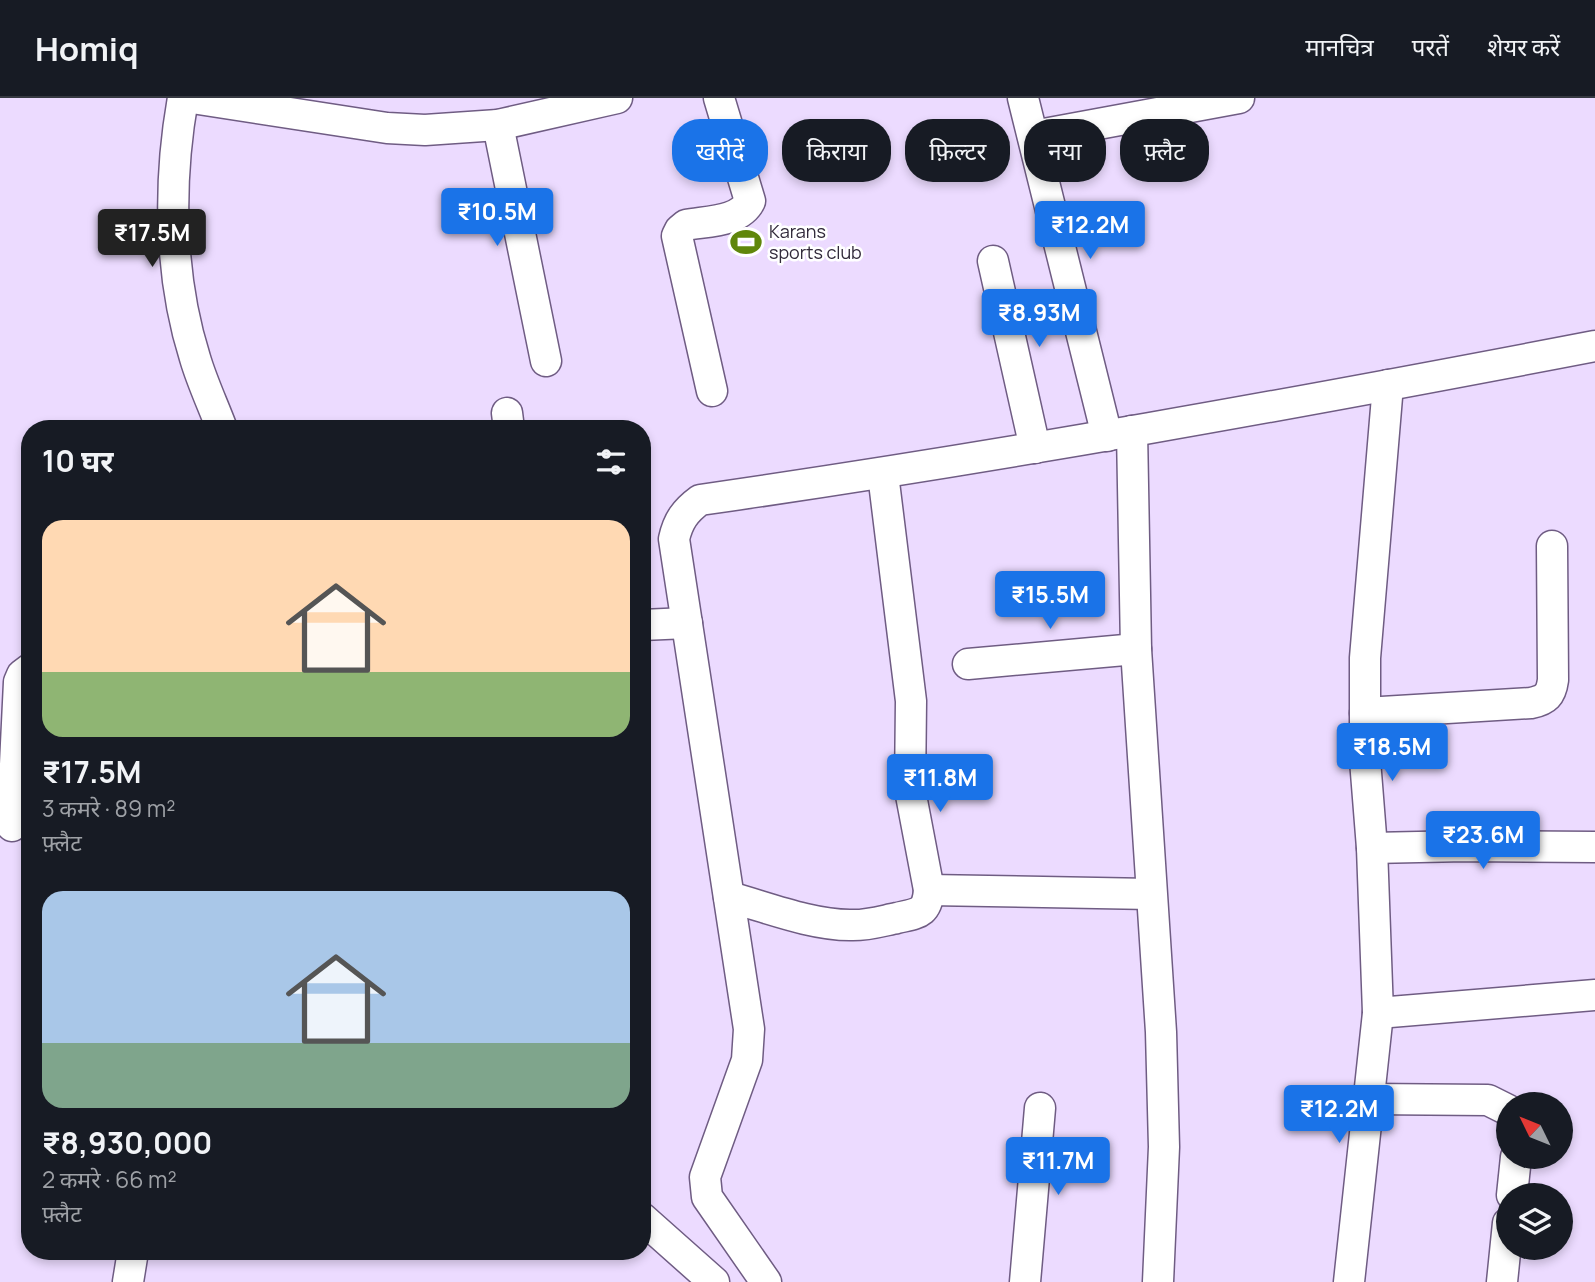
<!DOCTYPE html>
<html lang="hi">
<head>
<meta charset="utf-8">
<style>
	:root { --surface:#171b24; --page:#20242c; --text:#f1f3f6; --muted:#9ea1a6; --line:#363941; --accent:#1a73e8 }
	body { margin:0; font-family:Manrope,"Noto Sans Devanagari",sans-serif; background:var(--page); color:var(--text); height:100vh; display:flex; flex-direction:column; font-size:26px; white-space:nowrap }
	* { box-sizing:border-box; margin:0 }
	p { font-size:23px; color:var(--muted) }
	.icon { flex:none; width:38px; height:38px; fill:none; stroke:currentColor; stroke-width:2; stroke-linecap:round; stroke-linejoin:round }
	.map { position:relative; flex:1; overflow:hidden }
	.panel { position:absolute; left:21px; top:322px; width:630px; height:840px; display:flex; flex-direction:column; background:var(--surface); border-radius:28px; box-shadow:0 4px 10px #0003 }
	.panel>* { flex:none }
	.banner { position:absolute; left:672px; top:21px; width:665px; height:63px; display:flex; gap:14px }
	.needle { width:46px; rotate:313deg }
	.fabs { position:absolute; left:1496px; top:994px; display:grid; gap:14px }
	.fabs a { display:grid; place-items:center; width:77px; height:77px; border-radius:50%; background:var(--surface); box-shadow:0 4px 10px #0003; font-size:35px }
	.price { position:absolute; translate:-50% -60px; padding:0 16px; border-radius:7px; background:var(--accent); color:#fff; font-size:23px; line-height:46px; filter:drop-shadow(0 2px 4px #0008) }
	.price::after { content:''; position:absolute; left:50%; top:42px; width:21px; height:16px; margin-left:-10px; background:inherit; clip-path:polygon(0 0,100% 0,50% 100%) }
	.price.active { background:#222; color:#fff }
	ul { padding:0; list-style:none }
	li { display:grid; align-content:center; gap:14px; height:371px; padding:0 21px }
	li span { display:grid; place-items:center; height:217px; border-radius:21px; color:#555 }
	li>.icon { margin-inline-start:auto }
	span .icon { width:126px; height:126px; fill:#fffc; stroke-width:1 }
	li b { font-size:30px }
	h2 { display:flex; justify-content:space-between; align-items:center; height:84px; padding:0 21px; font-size:30px }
	.chip { padding:0 24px; border-radius:28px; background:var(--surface); box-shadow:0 4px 10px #0003; font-size:24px; line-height:63px }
	.chip.active { background:var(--accent); color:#fff }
	header { display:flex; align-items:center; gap:42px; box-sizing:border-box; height:98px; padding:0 35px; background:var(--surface); border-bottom:2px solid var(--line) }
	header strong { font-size:33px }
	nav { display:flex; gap:38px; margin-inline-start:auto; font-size:24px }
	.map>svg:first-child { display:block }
</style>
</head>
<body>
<header>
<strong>Homiq</strong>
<nav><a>मानचित्र</a><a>परतें</a><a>शेयर करें</a></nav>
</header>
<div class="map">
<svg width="1595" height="1184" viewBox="0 0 1595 1184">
	<rect width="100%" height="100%" fill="#ecdbff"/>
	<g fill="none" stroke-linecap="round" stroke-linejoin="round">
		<!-- minor casing -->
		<g stroke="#6f5c83" stroke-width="33">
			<g id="minor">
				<path d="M 183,0 C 168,84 169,178 195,260 C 202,284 213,307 222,331"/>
				<polyline points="192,0 387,30 425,32 498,27 617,0"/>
				<polyline points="1023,0 1107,338"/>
				<polyline points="498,27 546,263"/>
				<polyline points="1033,38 1239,0"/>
				<polyline points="993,163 1035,350"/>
				<polyline points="1388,287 1365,560 1365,662 1372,750 1378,915 1595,897"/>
				<path d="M 712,293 L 677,138 L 680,132 L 686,127 C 707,123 740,124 750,103 L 719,0"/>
				<polyline points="507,315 509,331"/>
				<polyline points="1132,333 1136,551 1161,934 1164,1049 1158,1184"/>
				<polyline points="642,527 687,525"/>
				<polyline points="968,566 1136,551"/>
				<path d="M 1365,615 L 1531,605 C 1546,602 1551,597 1553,582 L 1552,448"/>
				<polyline points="12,728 19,584 22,577 30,571"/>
				<polyline points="1372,750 1465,748 1595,749"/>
				<polyline points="929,792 1151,796"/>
				<path d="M 729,799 C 766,809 811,827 850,827 C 866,828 882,823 897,820 C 918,815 927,816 929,792 L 910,692 L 911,603 L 883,376"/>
				<polyline points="1369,1001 1488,1002 1508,1012"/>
				<polyline points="1512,1097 1516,1059"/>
				<polyline points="642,1120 714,1184"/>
				<polyline points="128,1184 133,1153"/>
				<path d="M 766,1184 L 707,1099 L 705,1079 L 747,962 L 749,931 L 674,441 C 678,423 685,413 700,402 C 1000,359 1298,305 1595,248"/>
				<polyline points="1025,1184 1040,1010"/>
				<polyline points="1349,1184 1378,915"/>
				<polyline points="1502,1184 1508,1125"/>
			</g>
		</g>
		<!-- minor -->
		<use href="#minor" stroke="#fff" stroke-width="30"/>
	</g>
	<!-- icons -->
	<defs>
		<g id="stadium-bare" transform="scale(2.415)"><path d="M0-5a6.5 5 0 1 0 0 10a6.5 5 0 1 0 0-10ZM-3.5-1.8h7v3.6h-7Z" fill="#60860b" stroke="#fff" stroke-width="2.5" paint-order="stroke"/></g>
	</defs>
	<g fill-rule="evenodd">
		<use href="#stadium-bare" x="746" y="144"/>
	</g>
	<g text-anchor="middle" stroke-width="5" stroke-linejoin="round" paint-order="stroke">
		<!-- poi labels -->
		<g font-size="18" fill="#31293a" stroke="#fff" text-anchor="start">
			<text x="769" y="140">Karans<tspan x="769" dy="21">sports club</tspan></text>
		</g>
	</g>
</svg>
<div class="fabs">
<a><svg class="needle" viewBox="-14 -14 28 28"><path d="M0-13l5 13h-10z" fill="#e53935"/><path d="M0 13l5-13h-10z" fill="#9ea1a6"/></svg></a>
<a><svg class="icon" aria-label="layers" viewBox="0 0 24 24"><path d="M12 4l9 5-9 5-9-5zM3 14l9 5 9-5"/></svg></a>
</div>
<b class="price" style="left:497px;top:150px">₹10.5M</b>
<b class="price" style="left:1090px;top:163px">₹12.2M</b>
<b class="price active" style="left:152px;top:171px">₹17.5M</b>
<b class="price" style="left:1039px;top:251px">₹8.93M</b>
<b class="price" style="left:1050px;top:533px">₹15.5M</b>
<b class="price" style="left:1392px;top:685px">₹18.5M</b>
<b class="price" style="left:940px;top:716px">₹11.8M</b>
<b class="price" style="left:1483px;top:773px">₹23.6M</b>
<b class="price" style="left:1339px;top:1047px">₹12.2M</b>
<b class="price" style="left:1058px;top:1099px">₹11.7M</b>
<div class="banner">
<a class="chip active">खरीदें</a>
<a class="chip">किराया</a>
<a class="chip">फ़िल्टर</a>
<a class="chip">नया</a>
<a class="chip">फ़्लैट</a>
</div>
<section class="panel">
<h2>10 घर<svg class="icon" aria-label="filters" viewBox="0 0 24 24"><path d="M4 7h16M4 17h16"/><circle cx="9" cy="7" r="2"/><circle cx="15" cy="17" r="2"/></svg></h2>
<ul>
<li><span style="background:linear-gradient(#ffd9b3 70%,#8fb573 0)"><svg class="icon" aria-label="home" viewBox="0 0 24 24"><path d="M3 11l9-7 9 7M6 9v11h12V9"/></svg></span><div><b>₹17.5M</b><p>3 कमरे · 89 m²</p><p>फ़्लैट</p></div></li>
<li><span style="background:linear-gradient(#a9c7e8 70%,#7fa58c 0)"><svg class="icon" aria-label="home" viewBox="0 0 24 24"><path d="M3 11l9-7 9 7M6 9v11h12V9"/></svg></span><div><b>₹8,930,000</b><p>2 कमरे · 66 m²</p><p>फ़्लैट</p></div></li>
</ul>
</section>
</div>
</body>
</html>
